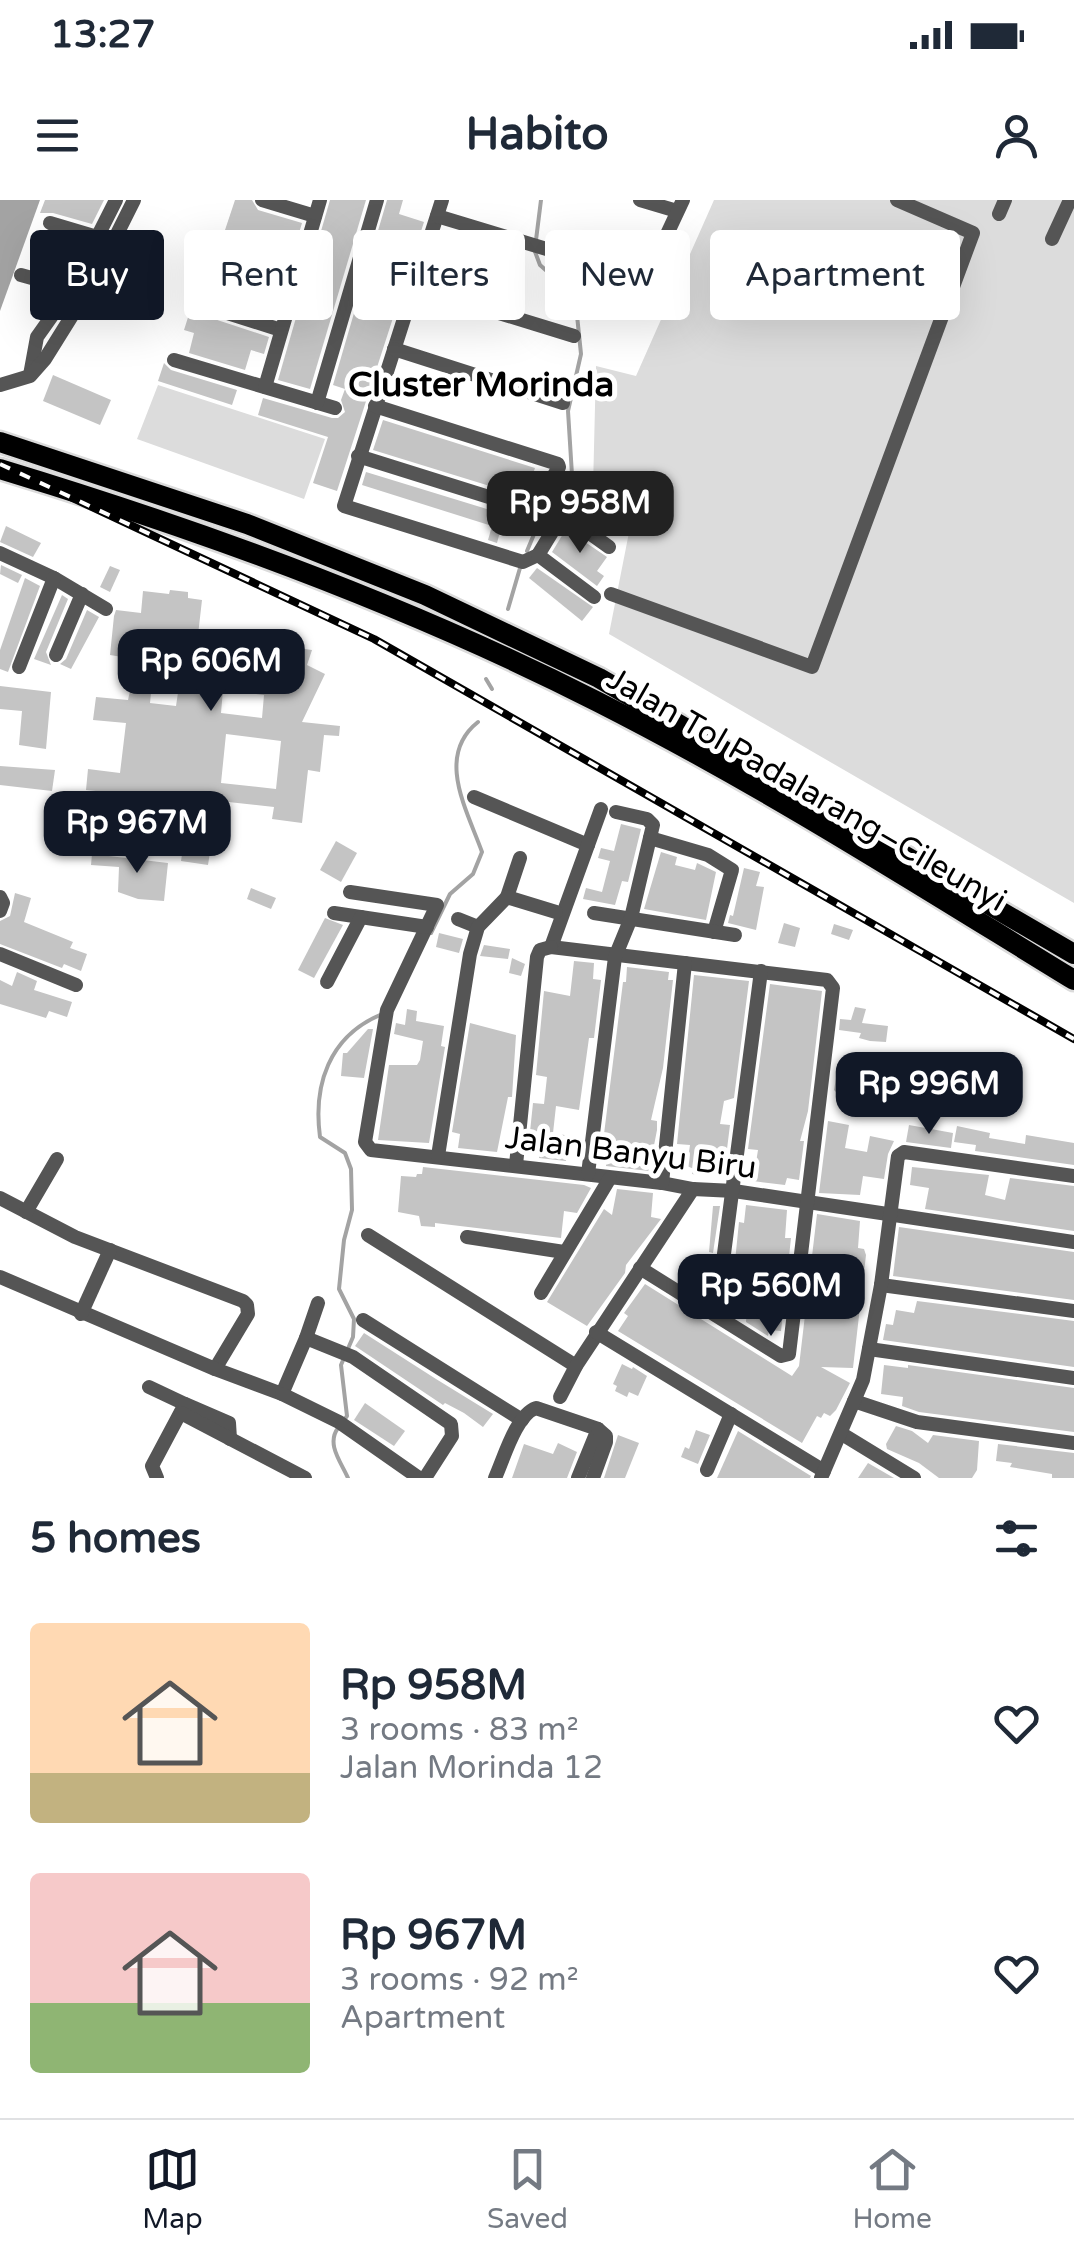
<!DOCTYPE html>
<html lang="en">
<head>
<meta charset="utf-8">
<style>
	:root { --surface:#fff; --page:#f2f2f3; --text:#1f2937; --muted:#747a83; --line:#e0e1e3; --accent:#111827 }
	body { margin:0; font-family:"Varela Round",sans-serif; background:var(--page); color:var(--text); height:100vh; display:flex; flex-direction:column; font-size:38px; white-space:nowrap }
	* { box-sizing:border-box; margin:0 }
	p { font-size:32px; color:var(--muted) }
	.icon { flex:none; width:55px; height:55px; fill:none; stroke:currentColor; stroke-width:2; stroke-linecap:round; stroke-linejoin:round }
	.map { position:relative; height:1278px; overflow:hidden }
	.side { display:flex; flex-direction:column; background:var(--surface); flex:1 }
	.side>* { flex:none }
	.top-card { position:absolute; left:30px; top:30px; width:1015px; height:90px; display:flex; gap:20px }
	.price { position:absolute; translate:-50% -85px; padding:0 22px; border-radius:20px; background:var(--accent); color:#fff; font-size:32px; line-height:65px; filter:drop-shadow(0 2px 5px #0008) }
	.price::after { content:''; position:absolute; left:50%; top:60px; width:30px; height:22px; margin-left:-15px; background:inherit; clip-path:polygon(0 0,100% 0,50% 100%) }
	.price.current { background:#222; color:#fff }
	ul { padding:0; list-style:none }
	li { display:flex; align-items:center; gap:30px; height:250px; padding:0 30px }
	li span { display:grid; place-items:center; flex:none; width:280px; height:200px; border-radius:10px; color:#555 }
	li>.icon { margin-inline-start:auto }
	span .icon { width:120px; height:120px; fill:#fffc; stroke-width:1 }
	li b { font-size:42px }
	h2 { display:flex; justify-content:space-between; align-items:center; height:120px; padding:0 30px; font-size:42px }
	.pill { padding:0 35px; border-radius:10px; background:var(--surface); box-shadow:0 10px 40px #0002; font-size:35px; line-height:90px }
	.pill.current { background:var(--accent); color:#fff }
	.status { display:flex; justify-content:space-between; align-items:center; height:70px; padding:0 50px; background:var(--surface); direction:ltr }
	.status svg { height:28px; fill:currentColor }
	header { display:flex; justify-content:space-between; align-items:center; height:130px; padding:0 30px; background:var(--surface); font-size:45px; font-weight:700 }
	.dock { display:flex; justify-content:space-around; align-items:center; height:140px; border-top:2px solid var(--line); background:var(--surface); font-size:28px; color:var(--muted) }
	.dock a { display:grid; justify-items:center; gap:5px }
	.dock .current { color:var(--accent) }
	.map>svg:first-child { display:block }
</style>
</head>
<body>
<div class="status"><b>13:27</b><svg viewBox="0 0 49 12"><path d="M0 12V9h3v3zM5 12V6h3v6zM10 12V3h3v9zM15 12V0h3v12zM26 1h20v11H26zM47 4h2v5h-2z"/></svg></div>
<header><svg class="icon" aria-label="menu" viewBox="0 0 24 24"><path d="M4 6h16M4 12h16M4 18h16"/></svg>Habito<svg class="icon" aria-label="person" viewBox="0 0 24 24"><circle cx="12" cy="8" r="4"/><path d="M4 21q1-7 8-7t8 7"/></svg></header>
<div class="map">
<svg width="1074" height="1278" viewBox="0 0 1074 1278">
	<rect width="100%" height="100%" fill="#fff"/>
	<!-- green -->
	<g fill="#dcdcdc">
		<polygon points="714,0 1074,0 1074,703 609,434 634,307 593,288 596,166 636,176"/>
		<polygon points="158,185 325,239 304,299 137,239"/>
	</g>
	<!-- water -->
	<polygon fill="#a3a3a3" points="0,0 40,0 0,111"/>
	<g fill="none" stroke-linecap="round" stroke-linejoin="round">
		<!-- stream -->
		<g stroke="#a3a3a3" stroke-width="4">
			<polyline points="536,40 541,0"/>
			<polyline points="527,351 545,308 559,296 572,275 568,211 581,154 575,96 540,65 534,49"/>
			<polyline points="508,409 520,368"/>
			<polyline points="486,479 492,489"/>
			<path d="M 431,733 L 450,694 L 473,674 L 482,652 C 467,610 435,556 478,522"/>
			<path d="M 344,1220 L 347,1216 L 341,1165 L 353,1137 L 354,1119 L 339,1089 L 344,1040 L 352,1010 L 351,969 L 345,953 L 320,937 C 313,885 329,837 380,815"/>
			<path d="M 338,1228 C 326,1244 341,1262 348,1278"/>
		</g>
	</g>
	<!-- building -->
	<g fill="#c4c4c4" fill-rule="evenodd">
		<polygon points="45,0 104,0 92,24 53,13 40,13"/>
		<polygon points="235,0 252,0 258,10 302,23 291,60 222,39"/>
		<polygon points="330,0 366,0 310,189 278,180"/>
		<polygon points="387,0 403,0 399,14 424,22 337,291 313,283 328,237 258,215 263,198 332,218 338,218 345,212 341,200 345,189 333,185"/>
		<polygon points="50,55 73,62 65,76 45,71"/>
		<polygon points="213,58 285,80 275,117 200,93"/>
		<polygon points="190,111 269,137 264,154 251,150 245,170 189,153 194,133 184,130"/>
		<polygon points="164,163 171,170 237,190 232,205 158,181"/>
		<polygon points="53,175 111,200 100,225 43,201"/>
		<polygon points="383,220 535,268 527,291 522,296 373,250"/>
		<polygon points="366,272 526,321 522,335 501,328 497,343 488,340 492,326 362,285"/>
		<polygon points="572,287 619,318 609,334 565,299"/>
		<polygon points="6,326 41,343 33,357 0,342"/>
		<polygon points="566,329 607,357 597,371 604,376 597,386 552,352"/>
		<polygon points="1,365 22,375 18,383 0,374"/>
		<polygon points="110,366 120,370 110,392 100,387"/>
		<polygon points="537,368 593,407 582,421 529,378"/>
		<polygon points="25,378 40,386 8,472 0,469 0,450"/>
		<path d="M 170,390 L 188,392 L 188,398 L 202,400 L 198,435 L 312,450 L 307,465 L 325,474 L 302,522 L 340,526 L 339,536 L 324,535 L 320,572 L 308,570 L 302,623 L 272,619 L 274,607 L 164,595 L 135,593 L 134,600 L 114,598 L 115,593 L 86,590 L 88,569 L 120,573 L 126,523 L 93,520 L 96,497 L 128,500 L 130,491 L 137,492 L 141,460 L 110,455 L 114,416 L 116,410 L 141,413 L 143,391 L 169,394 ZM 152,483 L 179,486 L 176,506 L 150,503 ZM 223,490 L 264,495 L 262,518 L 221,513 ZM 226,534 L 281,541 L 276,589 L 221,583 Z"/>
		<polygon points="62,395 68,399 46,452 51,465 34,459"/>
		<polygon points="87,410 99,417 71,469 60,464 66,459"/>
		<polygon points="0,486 51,492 46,549 19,545 22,511 0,509"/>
		<polygon points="0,566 55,570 52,591 0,585"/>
		<polygon points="621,624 641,629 628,682 622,681 615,705 583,699 586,688 602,692 610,661 598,658 601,648 614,651"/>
		<polygon points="336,641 357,653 341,682 320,670"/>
		<polygon points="183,648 210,652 208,665 181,661"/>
		<polygon points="661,652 677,657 675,665 695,670 697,663 716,672 706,720 644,709"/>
		<polygon points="92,654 168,663 164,701 138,699 118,692 119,667 91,665"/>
		<polygon points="744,668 760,672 756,686 764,687 756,730 728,723 730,715 733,716"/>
		<polygon points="251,688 276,698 271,709 247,699"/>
		<polygon points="15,693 31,698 24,722 73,742 70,748 87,754 81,771 64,764 62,768 0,744 0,721 10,716"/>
		<polygon points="325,718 343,725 314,778 298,770"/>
		<polygon points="784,723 800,728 795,747 778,743"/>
		<polygon points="834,724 853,730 849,740 831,734"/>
		<polygon points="439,733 463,739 459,753 436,747"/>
		<polygon points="484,745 510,749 508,759 480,756"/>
		<polygon points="512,758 525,764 521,776 509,773"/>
		<polygon points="574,761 594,763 593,779 601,780 594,838 589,838 579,910 556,906 553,933 582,938 580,948 568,946 566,961 539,958 539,953 528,951 533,903 544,904 547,877 536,875 544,791 570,796"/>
		<polygon points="627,767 669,772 668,780 673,780 663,868 651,920 657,921 657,930 649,971 606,966 607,950 602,950 623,782 626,782"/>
		<polygon points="17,772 37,781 34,790 72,802 67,817 49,811 46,818 0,804 0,780 12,786"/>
		<polygon points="694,775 749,781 734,898 724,901 720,924 730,925 727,949 720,948 719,956 712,954 705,976 692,974 694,969 687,966 690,945 677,944"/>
		<polygon points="770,784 822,791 808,911 800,941 804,941 799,980 787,978 785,985 753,981 758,950 748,949"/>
		<polygon points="855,807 866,809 862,823 888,826 886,842 870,841 859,838 861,833 839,830 840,819 851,820"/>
		<polygon points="407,809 417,811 416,821 444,826 441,846 445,847 429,943 378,940 389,865 417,865 420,860 423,841 394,834 396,823 405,825"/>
		<polygon points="470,823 516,835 512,897 508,897 497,952 458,948 460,934 452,932"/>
		<polygon points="368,829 373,829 364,878 341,876 343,853 347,853"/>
		<polygon points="837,873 875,881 871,899 837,893 834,890"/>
		<polygon points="828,921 849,925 845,948 867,952 870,936 894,941 888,954 884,979 863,976 860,995 819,993"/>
		<polygon points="909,925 953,933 951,948 906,942"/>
		<polygon points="957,926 990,933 989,938 1025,944 1026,935 1074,943 1074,965 975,951 976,945 954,942"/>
		<polygon points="423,967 584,985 591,988 577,1013 564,1011 561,1038 435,1023 435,1027 421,1026 419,1016 398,1012 401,976 416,977 417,974 422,974"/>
		<polygon points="912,967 989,975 985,995 1005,1000 1010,978 1074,986 1074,1031 925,1009 929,988 910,985"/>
		<polygon points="617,989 653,993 651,1017 661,1019 626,1065 625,1073 587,1126 547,1102 604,1009 612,1015"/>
		<polygon points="746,1005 787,1010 785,1038 791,1038 781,1131 769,1130 768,1136 746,1122 747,1109 739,1108 740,1102 731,1101 739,1022 744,1023"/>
		<polygon points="713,1006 720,1006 713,1053 709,1052"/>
		<polygon points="817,1014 860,1021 858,1048 864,1049 866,1055 853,1168 821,1167 850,1183 836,1210 830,1216 824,1213 821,1218 817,1216 802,1243 618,1131 628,1116 624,1113 645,1084 792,1176 799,1166"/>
		<polygon points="899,1027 1074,1052 1074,1100 893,1076"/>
		<polygon points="698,1062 707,1071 708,1065 711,1068 707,1097 683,1082"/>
		<polygon points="917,1101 1074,1121 1074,1167 883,1140 886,1124 893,1125 896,1110 914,1113"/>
		<polygon points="364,1133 436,1179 493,1214 483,1227 464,1213 445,1203 443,1205 355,1146"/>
		<polygon points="622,1164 632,1169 633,1167 647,1176 638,1196 629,1192 627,1197 615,1191 617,1186 613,1184"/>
		<polygon points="884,1165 908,1168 908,1165 1074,1188 1074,1232 919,1212 902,1206 903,1197 881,1194"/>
		<polygon points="365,1203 405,1231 394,1246 354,1220"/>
		<polygon points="896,1226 912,1231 928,1243 933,1235 979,1241 977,1270 972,1278 939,1278 919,1263 887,1249 886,1244"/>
		<polygon points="696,1230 710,1235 698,1264 681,1257 685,1247 689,1249"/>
		<polygon points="738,1231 811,1276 810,1278 717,1278"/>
		<polygon points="618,1235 639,1243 625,1278 604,1278"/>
		<polygon points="558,1243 577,1252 567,1278 512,1278 524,1244 553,1254"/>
		<polygon points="998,1244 1074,1253 1074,1278 1052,1278 1052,1274 1010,1267 1012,1263 996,1261"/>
		<polygon points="868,1263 894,1278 858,1278"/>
	</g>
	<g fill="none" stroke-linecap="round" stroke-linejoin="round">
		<!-- highway casing -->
		<g stroke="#dbdbdb" stroke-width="25">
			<g id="highway">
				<polyline points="0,242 247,324 425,395 599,478 1074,754"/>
				<path d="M 0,269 C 205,331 407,405 598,502 C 762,585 917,684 1074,780"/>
			</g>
		</g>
		<!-- minor -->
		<g stroke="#555" stroke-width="14">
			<polyline points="262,0 315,16"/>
			<polyline points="442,0 344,306 523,362 538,355"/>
			<polyline points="640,0 677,11"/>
			<polyline points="999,14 1005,0"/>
			<polyline points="437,16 646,79 683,0"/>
			<polyline points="50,23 97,37"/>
			<polyline points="1052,39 1070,0"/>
			<polyline points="218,49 298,73"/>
			<polyline points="21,75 71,89"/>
			<polyline points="414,87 574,136"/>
			<polyline points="196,103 281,130"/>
			<polyline points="394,149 563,203"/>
			<polyline points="174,160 335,208"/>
			<polyline points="30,175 37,137 71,89 116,0"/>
			<polyline points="0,185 30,176 45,159 93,82 134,0"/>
			<polyline points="265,187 320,0"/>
			<polyline points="317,203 377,0"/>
			<polyline points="358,256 524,308 545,290 559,267 558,264 375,206"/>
			<polyline points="0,353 54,378 106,409"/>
			<polyline points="611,394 812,467 973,33 897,0"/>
			<polyline points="594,397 538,355 563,314 609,347"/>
			<polyline points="56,455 82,394"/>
			<polyline points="19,467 54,378"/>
			<polyline points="474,597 588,645"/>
			<polyline points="650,638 708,655 732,670 714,732"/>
			<polyline points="350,692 437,705 387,810 365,942 371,950 662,983 693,989 734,991 1074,1042"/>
			<polyline points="0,697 3,703 0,711"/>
			<polyline points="507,697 520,658"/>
			<polyline points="334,713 427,727"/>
			<polyline points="594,713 735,735"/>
			<polyline points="458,719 478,727"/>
			<polyline points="551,747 827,780 833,788 789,1154 781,1156 640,1068"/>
			<polyline points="551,747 601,609"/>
			<polyline points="0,754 76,785"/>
			<polyline points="327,782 361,717"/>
			<polyline points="438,956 470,754 478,727 507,697 556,712"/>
			<polyline points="516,965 537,757 540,750 551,747"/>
			<polyline points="588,974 615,757 631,718 653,625 647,619 616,612"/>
			<polyline points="662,983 685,763"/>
			<polyline points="0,998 75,1037 243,1101 247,1105 248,1114 215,1169"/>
			<polyline points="26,1012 57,959"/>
			<polyline points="368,1035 576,1166 693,989"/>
			<polyline points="467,1037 564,1052"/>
			<polyline points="0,1077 215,1169 282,1194 306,1138 353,1157 451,1224 452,1236 425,1278"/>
			<polyline points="881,1085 1074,1111"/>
			<polyline points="541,1093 610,978"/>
			<polyline points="81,1114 110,1050"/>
			<polyline points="716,1115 761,771"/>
			<polyline points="363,1120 522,1220"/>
			<polyline points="596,1132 824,1271"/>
			<polyline points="306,1138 318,1103"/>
			<polyline points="869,1149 1074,1178"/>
			<polyline points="149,1187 185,1204 152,1266 157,1278"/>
			<polyline points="282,1194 339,1222 419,1278"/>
			<polyline points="560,1197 576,1166"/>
			<polyline points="854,1201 917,1222 1074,1243"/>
			<polyline points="185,1204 229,1223 230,1239"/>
			<polyline points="181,1213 305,1278"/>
			<polyline points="842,1234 914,1278"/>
			<polyline points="707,1270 731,1214"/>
			<path d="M 495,1278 C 504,1258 516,1215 536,1208 L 598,1229 L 578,1278"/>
			<polyline points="593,1278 606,1242 606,1236 598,1229"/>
			<polyline points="821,1278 863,1180 881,1085 898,956 904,952 1074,976"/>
		</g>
		<!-- highway -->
		<use href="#highway" stroke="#000" stroke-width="20"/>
		<!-- rail casing -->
		<g stroke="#000" stroke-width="8">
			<polyline id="rail" points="0,264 374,439 1074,839"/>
		</g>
		<!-- rail -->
		<use href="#rail" stroke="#fff" stroke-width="4" stroke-dasharray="11" stroke-linecap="butt"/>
	</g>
	<g text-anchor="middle" stroke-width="10" stroke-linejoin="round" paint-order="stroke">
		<!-- street labels -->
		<g font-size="32" fill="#000" stroke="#fff">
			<text transform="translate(807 589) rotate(30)" y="11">Jalan Tol Padalarang–Cileunyi</text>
			<text transform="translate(631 952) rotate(7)" y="11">Jalan Banyu Biru</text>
		</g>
		<!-- neighbourhood labels -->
		<g font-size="35" font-weight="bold" fill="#000" stroke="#fff">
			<text x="481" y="196">Cluster Morinda</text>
		</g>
	</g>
</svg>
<b class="price current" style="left:580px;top:356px">Rp 958M</b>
<b class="price" style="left:211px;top:514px">Rp 606M</b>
<b class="price" style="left:137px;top:676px">Rp 967M</b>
<b class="price" style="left:929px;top:937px">Rp 996M</b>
<b class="price" style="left:771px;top:1139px">Rp 560M</b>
<div class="top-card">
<a class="pill current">Buy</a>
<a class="pill">Rent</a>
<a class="pill">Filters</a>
<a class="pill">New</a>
<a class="pill">Apartment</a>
</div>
</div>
<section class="side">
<h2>5 homes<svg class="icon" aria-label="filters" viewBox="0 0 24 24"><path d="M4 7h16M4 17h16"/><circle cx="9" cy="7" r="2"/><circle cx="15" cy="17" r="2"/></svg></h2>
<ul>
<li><span style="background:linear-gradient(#ffd9b3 75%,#c2b280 0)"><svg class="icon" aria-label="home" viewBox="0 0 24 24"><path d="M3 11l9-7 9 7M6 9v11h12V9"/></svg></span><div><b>Rp 958M</b><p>3 rooms · 83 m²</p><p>Jalan Morinda 12</p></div><svg class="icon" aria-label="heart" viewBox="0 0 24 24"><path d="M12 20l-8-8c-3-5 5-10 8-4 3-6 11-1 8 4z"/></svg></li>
<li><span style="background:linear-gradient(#f6c9c9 65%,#8fb573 0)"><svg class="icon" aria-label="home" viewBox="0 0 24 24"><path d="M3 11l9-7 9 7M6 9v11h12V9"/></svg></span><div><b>Rp 967M</b><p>3 rooms · 92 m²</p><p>Apartment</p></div><svg class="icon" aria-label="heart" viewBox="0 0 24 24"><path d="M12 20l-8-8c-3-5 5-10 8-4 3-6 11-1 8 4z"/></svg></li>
</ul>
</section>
<nav class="dock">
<a class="current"><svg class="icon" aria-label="map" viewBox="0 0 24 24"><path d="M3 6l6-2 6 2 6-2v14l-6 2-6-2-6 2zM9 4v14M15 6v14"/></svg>Map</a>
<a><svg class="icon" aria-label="saved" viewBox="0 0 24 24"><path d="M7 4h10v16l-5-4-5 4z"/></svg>Saved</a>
<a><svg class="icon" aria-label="home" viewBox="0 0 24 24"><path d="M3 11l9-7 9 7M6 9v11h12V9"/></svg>Home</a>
</nav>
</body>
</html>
